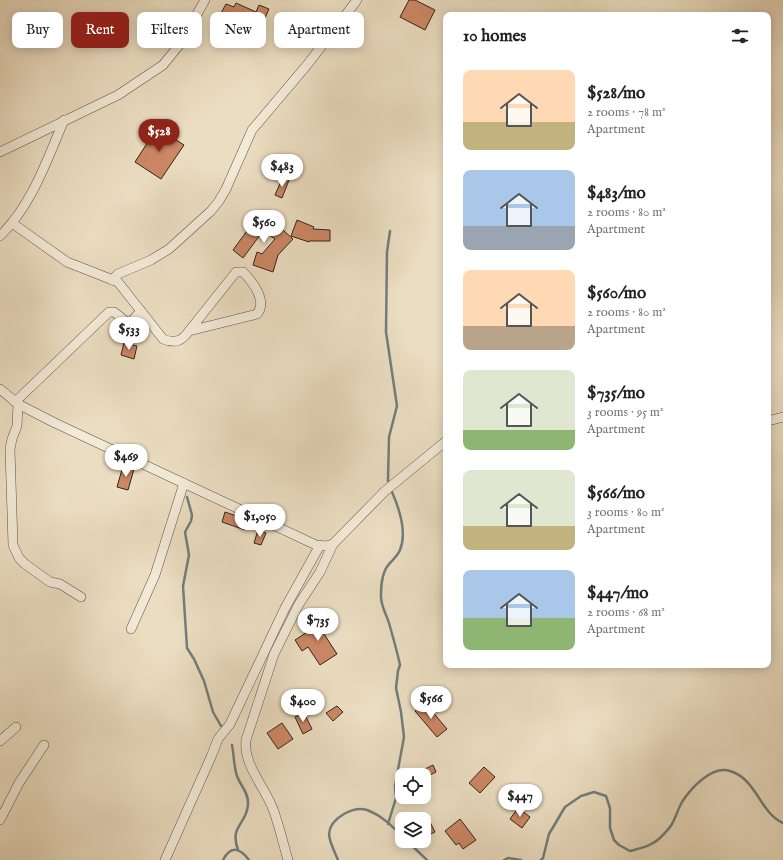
<!DOCTYPE html>
<html lang="en">
<head>
<meta charset="utf-8">
<style>
	:root { --surface:#fff; --page:#f6f6f6; --text:#222; --muted:#767676; --accent:#8f2418 }
	body { margin:0; font-family:"IM FELL English",serif; background:var(--page); color:var(--text); height:100vh; display:flex; flex-direction:column; font-size:15px; white-space:nowrap }
	* { box-sizing:border-box; margin:0 }
	p { font-size:13px; color:var(--muted) }
	.icon { flex:none; width:22px; height:22px; fill:none; stroke:currentColor; stroke-width:2; stroke-linecap:round; stroke-linejoin:round }
	.map { position:relative; flex:1; overflow:hidden }
	.panel { position:absolute; left:443px; top:12px; width:328px; height:656px; display:flex; flex-direction:column; background:var(--surface); border-radius:8px; box-shadow:0 2px 10px #0003 }
	.panel>* { flex:none }
	.banner { position:absolute; left:12px; top:12px; width:371px; height:36px; display:flex; gap:8px }
	.fabs { position:absolute; left:395px; top:768px; display:grid; gap:8px }
	.fabs a { display:grid; place-items:center; width:36px; height:36px; border-radius:8px; background:var(--surface); box-shadow:0 2px 10px #0003; font-size:20px }
	.price { position:absolute; translate:-50% -34px; padding:0 9px; border-radius:14px; background:#fff; color:#222; font-size:13px; line-height:26px; filter:drop-shadow(0 1px 2px #0008) }
	.price::after { content:''; position:absolute; left:50%; top:24px; width:12px; height:9px; margin-left:-6px; background:inherit; clip-path:polygon(0 0,100% 0,50% 100%) }
	.price.selected { background:var(--accent); color:#fff }
	ul { padding:0; list-style:none }
	li { display:flex; align-items:center; gap:12px; height:100px; padding:0 20px }
	li span { display:grid; place-items:center; flex:none; width:112px; height:80px; border-radius:8px; color:#555 }
	li>.icon { margin-inline-start:auto }
	span .icon { width:48px; height:48px; fill:#fffc; stroke-width:1 }
	li b { font-size:17px }
	h2 { display:flex; justify-content:space-between; align-items:center; height:48px; padding:0 20px; font-size:17px }
	.pill { padding:0 14px; border-radius:8px; background:var(--surface); box-shadow:0 2px 10px #0003; font-size:14px; line-height:36px }
	.pill.selected { background:var(--accent); color:#fff }
	.map>svg:first-child { display:block }
</style>
</head>
<body>
<div class="map">
<svg width="783" height="860" viewBox="0 0 783 860">
	<rect width="100%" height="100%" fill="#ebddc1"/>
	<filter id="stains"><feTurbulence type="fractalNoise" baseFrequency=".005" numOctaves="4"/><feColorMatrix values="0 0 0 0 .2 0 0 0 0 .09 0 0 0 0 .02 0 0 0 .5 -.17"/></filter>
	<radialGradient id="worn" r=".72"><stop offset=".6" stop-color="#630" stop-opacity="0"/><stop offset="1" stop-color="#630" stop-opacity=".3"/></radialGradient>
	<g fill="none" stroke-linecap="round" stroke-linejoin="round">
		<!-- stream -->
		<g stroke="#717e7c" stroke-width="2.5">
			<polyline points="388,481 389,437 397,406 386,332 387,252 390,231"/>
			<polyline points="187,497 192,515 191,521 185,532 189,555 183,586 187,648 194,659 204,681 213,712 221,726"/>
			<path d="M 232,745 C 234,755 234,768 237,776 C 240,785 249,793 248,804 C 247,825 229,825 238,850"/>
			<path d="M 388,824 L 396,798 L 395,786 L 404,737 L 401,712 L 396,688 L 398,671 L 400,665 C 397,651 393,637 389,623 C 386,613 380,605 381,594 C 381,584 382,572 389,564 C 393,560 398,555 400,550 C 407,533 399,508 392,492"/>
			<polyline points="407,841 427,860"/>
			<path d="M 223,860 C 231,845 240,848 249,860"/>
			<path d="M 338,860 C 335,853 329,841 329,834 C 330,818 353,806 367,810 C 381,815 392,826 402,836"/>
			<polyline points="504,860 508,858 521,860"/>
			<path d="M 541,860 L 543,858 L 549,834 L 565,807 L 581,796 L 594,792 L 606,796 L 610,808 L 610,828 L 614,840 L 619,845 L 630,851 C 640,848 652,846 660,838 C 664,834 669,829 672,824 C 676,817 678,809 682,802 C 691,788 712,765 730,771 C 757,779 759,812 783,823"/>
		</g>
	</g>
	<!-- building -->
	<g fill="#cc8764" stroke="#2e251b">
		<polygon points="409,0 415,0 435,10 425,30 400,17"/>
		<polygon points="236,3 256,12 259,5 269,9 260,29 254,26 250,36 231,28 233,24 221,19 223,13 221,13 226,4 234,7"/>
		<polygon points="100,27 110,30 108,38 97,36"/>
		<polygon points="157,128 184,145 161,179 135,162"/>
		<polygon points="283,177 289,180 282,198 275,195"/>
		<polygon points="263,216 283,230 293,239 278,255 273,272 253,265 257,252 262,254 275,239 264,231 266,227 243,258 233,250 252,224 255,226"/>
		<polygon points="297,220 314,227 313,229 330,230 330,241 309,241 309,242 291,236"/>
		<polygon points="124,343 137,346 134,359 121,355"/>
		<polygon points="123,466 134,469 128,490 117,487"/>
		<polygon points="225,512 248,520 245,530 222,522"/>
		<polygon points="258,530 266,533 261,545 254,543"/>
		<polygon points="329,618 335,627 324,634 337,654 320,665 308,647 302,651 295,640"/>
		<polygon points="425,703 447,729 437,737 415,711"/>
		<polygon points="337,706 343,712 333,721 326,713"/>
		<polygon points="304,713 312,729 303,734 295,717"/>
		<polygon points="282,723 293,739 278,749 267,733"/>
		<polygon points="433,765 436,772 424,778 424,775 413,775"/>
		<polygon points="484,767 495,777 480,793 469,783"/>
		<polygon points="511,784 519,789 509,804 501,799"/>
		<polygon points="518,808 530,817 522,828 510,819"/>
		<polygon points="460,819 476,840 463,849 459,843 456,845 445,831"/>
		<polygon points="430,822 435,832 424,837 424,825"/>
	</g>
	<g fill="none" stroke-linecap="round" stroke-linejoin="round">
		<!-- street casing -->
		<g stroke="#5d5344" stroke-width="10">
			<g id="street">
				<polyline points="0,152 118,95 163,65 180,44 205,0"/>
				<path d="M 12,223 L 67,262 L 118,282 L 163,339 C 175,344 182,341 189,331 L 236,272 L 243,272 C 252,281 268,301 257,314 L 189,331"/>
				<path d="M 0,236 C 32,205 47,160 64,120"/>
				<polyline points="112,280 118,274 151,260 169,249 211,211 219,201 226,189 252,130 307,65 357,0"/>
				<polyline points="0,389 18,404 55,423 316,545 326,546 333,544 385,491 446,441"/>
				<polyline points="15,402 109,312 114,312 129,324 141,311"/>
				<polyline points="18,404 17,426 12,439 10,449 13,545 19,558 25,564 50,582 60,584 81,597"/>
				<polyline points="768,421 783,417"/>
				<polyline points="131,629 155,575 184,483"/>
				<polyline points="0,741 16,727"/>
				<polyline points="0,820 19,783 44,745"/>
				<polyline points="165,860 211,757 218,739 230,724 285,608 320,545"/>
				<path d="M 288,860 C 283,843 279,825 273,809 C 265,787 243,765 246,740 L 274,654 L 299,604 L 320,572 L 333,544"/>
			</g>
		</g>
		<!-- street -->
		<use href="#street" stroke="#f2e9d7" stroke-width="9"/>
	</g>
	<rect width="100%" height="100%" filter="url(#stains)"/>
	<rect width="100%" height="100%" fill="url(#worn)"/>
</svg>
<div class="fabs">
<a><svg class="icon" aria-label="locate" viewBox="0 0 24 24"><circle cx="12" cy="12" r="6"/><path d="M12 2v4M12 18v4M2 12h4M18 12h4"/></svg></a>
<a><svg class="icon" aria-label="layers" viewBox="0 0 24 24"><path d="M12 4l9 5-9 5-9-5zM3 14l9 5 9-5"/></svg></a>
</div>
<b class="price selected" style="left:159px;top:153px">$528</b>
<b class="price" style="left:282px;top:188px">$483</b>
<b class="price" style="left:264px;top:244px">$560</b>
<b class="price" style="left:129px;top:351px">$533</b>
<b class="price" style="left:126px;top:478px">$469</b>
<b class="price" style="left:260px;top:538px">$1,050</b>
<b class="price" style="left:318px;top:642px">$735</b>
<b class="price" style="left:431px;top:720px">$566</b>
<b class="price" style="left:303px;top:723px">$400</b>
<b class="price" style="left:520px;top:818px">$447</b>
<div class="banner">
<a class="pill">Buy</a>
<a class="pill selected">Rent</a>
<a class="pill">Filters</a>
<a class="pill">New</a>
<a class="pill">Apartment</a>
</div>
<section class="panel">
<h2>10 homes<svg class="icon" aria-label="filters" viewBox="0 0 24 24"><path d="M4 7h16M4 17h16"/><circle cx="9" cy="7" r="2"/><circle cx="15" cy="17" r="2"/></svg></h2>
<ul>
<li><span style="background:linear-gradient(#ffd9b3 65%,#c2b280 0)"><svg class="icon" aria-label="home" viewBox="0 0 24 24"><path d="M3 11l9-7 9 7M6 9v11h12V9"/></svg></span><div><b>$528/mo</b><p>2 rooms · 78 m²</p><p>Apartment</p></div></li>
<li><span style="background:linear-gradient(#a9c7e8 70%,#9aa5b1 0)"><svg class="icon" aria-label="home" viewBox="0 0 24 24"><path d="M3 11l9-7 9 7M6 9v11h12V9"/></svg></span><div><b>$483/mo</b><p>2 rooms · 80 m²</p><p>Apartment</p></div></li>
<li><span style="background:linear-gradient(#ffd9b3 70%,#b9a48a 0)"><svg class="icon" aria-label="home" viewBox="0 0 24 24"><path d="M3 11l9-7 9 7M6 9v11h12V9"/></svg></span><div><b>$560/mo</b><p>2 rooms · 80 m²</p><p>Apartment</p></div></li>
<li><span style="background:linear-gradient(#dfe7d0 75%,#8fb573 0)"><svg class="icon" aria-label="home" viewBox="0 0 24 24"><path d="M3 11l9-7 9 7M6 9v11h12V9"/></svg></span><div><b>$735/mo</b><p>3 rooms · 95 m²</p><p>Apartment</p></div></li>
<li><span style="background:linear-gradient(#dfe7d0 70%,#c2b280 0)"><svg class="icon" aria-label="home" viewBox="0 0 24 24"><path d="M3 11l9-7 9 7M6 9v11h12V9"/></svg></span><div><b>$566/mo</b><p>3 rooms · 80 m²</p><p>Apartment</p></div></li>
<li><span style="background:linear-gradient(#a9c7e8 60%,#8fb573 0)"><svg class="icon" aria-label="home" viewBox="0 0 24 24"><path d="M3 11l9-7 9 7M6 9v11h12V9"/></svg></span><div><b>$447/mo</b><p>2 rooms · 68 m²</p><p>Apartment</p></div></li>
</ul>
</section>
</div>
</body>
</html>
